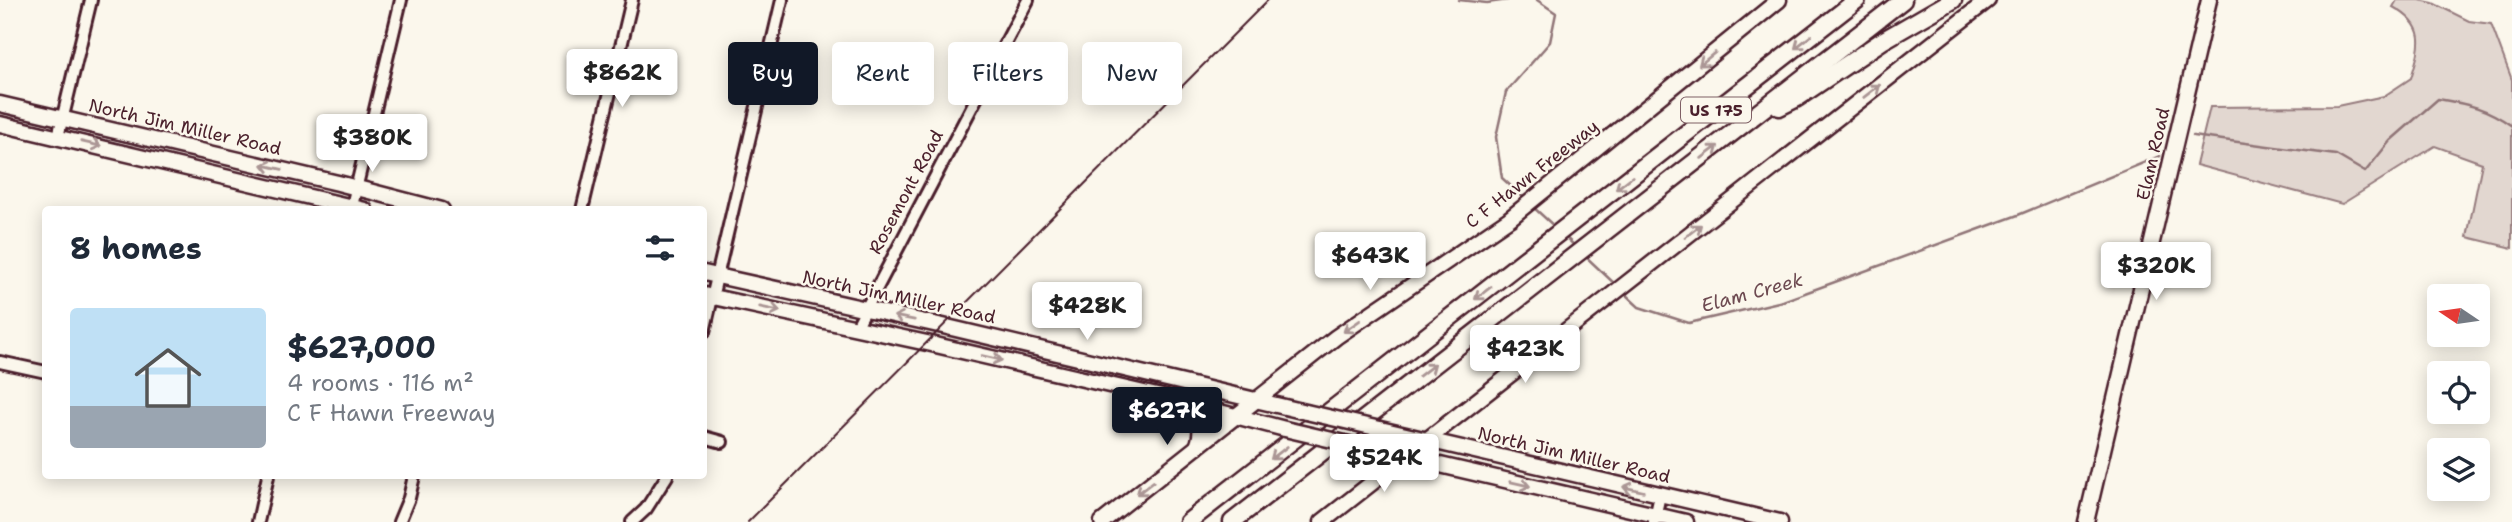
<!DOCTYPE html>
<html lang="en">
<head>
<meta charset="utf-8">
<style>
	:root { --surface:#fff; --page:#f6f6f7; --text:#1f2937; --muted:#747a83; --accent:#111827 }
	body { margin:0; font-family:"Shantell Sans",sans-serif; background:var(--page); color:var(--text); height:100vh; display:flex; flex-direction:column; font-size:26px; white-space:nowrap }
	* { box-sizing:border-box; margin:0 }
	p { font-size:23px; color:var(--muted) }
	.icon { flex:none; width:38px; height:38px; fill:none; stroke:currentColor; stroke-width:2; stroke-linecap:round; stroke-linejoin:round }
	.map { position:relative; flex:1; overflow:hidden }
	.side { position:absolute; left:42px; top:206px; width:665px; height:273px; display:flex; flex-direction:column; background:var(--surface); border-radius:7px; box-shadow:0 4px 18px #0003 }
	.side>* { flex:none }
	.banner { position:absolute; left:728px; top:42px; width:665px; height:63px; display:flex; gap:14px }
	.needle { width:46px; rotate:283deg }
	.fabs { position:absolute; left:2427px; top:284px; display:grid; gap:14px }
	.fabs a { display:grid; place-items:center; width:63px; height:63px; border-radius:7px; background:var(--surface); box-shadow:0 4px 18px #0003; font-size:35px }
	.price { position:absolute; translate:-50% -60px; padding:0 16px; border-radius:7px; background:#fff; color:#222; font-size:23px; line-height:46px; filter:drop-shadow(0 2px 4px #0008) }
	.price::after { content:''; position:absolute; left:50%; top:42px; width:21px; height:16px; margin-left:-10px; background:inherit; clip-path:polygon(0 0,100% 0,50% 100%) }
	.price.active { background:var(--accent); color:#fff }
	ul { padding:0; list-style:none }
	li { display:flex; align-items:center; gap:21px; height:175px; padding:0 28px }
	li span { display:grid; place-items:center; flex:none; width:196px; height:140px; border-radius:7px; color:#555 }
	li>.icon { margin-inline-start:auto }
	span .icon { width:84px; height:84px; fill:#fffc; stroke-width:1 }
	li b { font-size:30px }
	h2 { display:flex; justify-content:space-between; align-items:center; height:84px; padding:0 28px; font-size:30px }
	.chip { padding:0 24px; border-radius:7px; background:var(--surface); box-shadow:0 4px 18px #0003; font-size:24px; line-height:63px }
	.chip.active { background:var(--accent); color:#fff }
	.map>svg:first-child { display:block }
</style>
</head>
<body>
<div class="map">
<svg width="2512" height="522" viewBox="0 0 2512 522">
	<rect width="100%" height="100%" fill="#fbf7ec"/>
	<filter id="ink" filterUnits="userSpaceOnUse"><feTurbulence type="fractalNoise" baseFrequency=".0143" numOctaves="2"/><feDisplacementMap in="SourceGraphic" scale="14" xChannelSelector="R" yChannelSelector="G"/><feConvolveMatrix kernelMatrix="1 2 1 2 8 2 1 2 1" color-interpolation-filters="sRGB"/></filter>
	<g filter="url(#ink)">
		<!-- green -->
		<path fill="#e2d7d0" stroke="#967b7e" stroke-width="2" d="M 2397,0 L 2420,0 L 2433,3 L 2469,21 L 2491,24 L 2512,80 L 2512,248 L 2467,237 L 2482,163 L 2435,146 L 2342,204 L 2196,165 L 2210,107 L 2337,106 L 2384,96 L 2411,78 C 2421,45 2428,26 2393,7 Z"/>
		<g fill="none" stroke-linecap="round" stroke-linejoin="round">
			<!-- stream -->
			<g stroke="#907477" stroke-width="2.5">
				<polyline points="1459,0 1487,3 1508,0"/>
				<path d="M 2193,136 L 2336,155 L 2365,172 L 2390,141 L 2438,99 C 2468,104 2487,108 2512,126"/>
				<polyline points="1525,199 1502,178 1496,137 1506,92 1550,42 1556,13 1537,0"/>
				<polyline points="1532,206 1556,228"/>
				<polyline points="1563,235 1576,247"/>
				<polyline points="1583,254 1617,286"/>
				<polyline points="1624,293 1639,307 1689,323 1783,301 2018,215 2160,156"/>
			</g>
			<!-- minor casing -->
			<g stroke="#4a1f2b" stroke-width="16">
				<g id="minor">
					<polyline points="58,137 91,0"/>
					<polyline points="352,206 401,0"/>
					<polyline points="582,210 632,0"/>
					<polyline points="856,328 1028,0"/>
					<polyline points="704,332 782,0"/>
					<polyline points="0,362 46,372"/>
					<polyline points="704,437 722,442"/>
					<polyline points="258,522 268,476"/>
					<polyline points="399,522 409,498 414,476"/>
					<polyline points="632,522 646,509 667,476"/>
					<polyline points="1654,522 1660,495"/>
				</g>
			</g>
			<!-- major casing -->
			<g stroke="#4a1f2b" stroke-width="19">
				<g id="major">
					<polyline points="0,104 338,183 442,210"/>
					<polyline points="0,124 365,210"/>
					<polyline points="704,273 943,326 1306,412"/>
					<polyline points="704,295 927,343 1170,399 1285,429"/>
					<path d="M 1185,405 C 1200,415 1204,430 1197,447"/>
					<polyline points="1380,429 1780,522"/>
					<polyline points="1358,446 1686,522"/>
					<polyline points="1102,522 1336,337 1509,219 1779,0"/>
					<polyline points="1322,522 1988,0"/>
					<polyline points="2086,522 2209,0"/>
				</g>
			</g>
			<!-- highway casing -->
			<g stroke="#4a1f2b" stroke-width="21">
				<g id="highway">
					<polyline points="1779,107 1797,98 1882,41 1953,0"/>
					<polyline points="1188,522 1857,0"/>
					<polyline points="1232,522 1903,0"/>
				</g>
			</g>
			<!-- minor -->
			<use href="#minor" stroke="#fbf7ec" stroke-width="10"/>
			<!-- major -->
			<use href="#major" stroke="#fbf7ec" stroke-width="14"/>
			<!-- highway -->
			<use href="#highway" stroke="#fbf7ec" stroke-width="16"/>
			<!-- tram -->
			<polyline stroke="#4a1f2b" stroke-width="2" points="748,522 1268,0"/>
			<!-- major-bridge casing -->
			<g stroke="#4a1f2b" stroke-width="19" stroke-linecap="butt">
				<g id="major-bridge">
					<polyline points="1306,412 1380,429"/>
					<polyline points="1285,429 1358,446"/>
				</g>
			</g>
			<!-- major-bridge -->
			<use href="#major-bridge" stroke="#fbf7ec" stroke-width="14"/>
		</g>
		<!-- one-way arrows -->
		<defs><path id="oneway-shaft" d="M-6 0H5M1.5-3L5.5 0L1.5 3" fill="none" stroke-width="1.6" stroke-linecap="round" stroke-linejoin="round" transform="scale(1.75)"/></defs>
		<g stroke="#ab9695">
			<use href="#oneway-shaft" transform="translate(1803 42) rotate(142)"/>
			<use href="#oneway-shaft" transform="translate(1707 59) rotate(141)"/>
			<use href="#oneway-shaft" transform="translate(1872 91) rotate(-38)"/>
			<use href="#oneway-shaft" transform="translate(91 144) rotate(13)"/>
			<use href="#oneway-shaft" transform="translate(1710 152) rotate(-37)"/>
			<use href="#oneway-shaft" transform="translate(272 167) rotate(-167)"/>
			<use href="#oneway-shaft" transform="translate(1624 183) rotate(142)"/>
			<use href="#oneway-shaft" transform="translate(1693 231) rotate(-38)"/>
			<use href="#oneway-shaft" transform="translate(1483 293) rotate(142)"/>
			<use href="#oneway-shaft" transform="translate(770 309) rotate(12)"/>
			<use href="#oneway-shaft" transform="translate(904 318) rotate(-169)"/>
			<use href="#oneway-shaft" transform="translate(1352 326) rotate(145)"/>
			<use href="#oneway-shaft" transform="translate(992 358) rotate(13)"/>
			<use href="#oneway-shaft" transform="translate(1427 370) rotate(-38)"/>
			<use href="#oneway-shaft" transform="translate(1279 453) rotate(142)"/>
			<use href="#oneway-shaft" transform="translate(1520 484) rotate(13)"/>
			<use href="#oneway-shaft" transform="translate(1145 488) rotate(142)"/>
			<use href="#oneway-shaft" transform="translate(1633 489) rotate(-167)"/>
		</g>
	</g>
	<g text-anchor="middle" stroke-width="5" stroke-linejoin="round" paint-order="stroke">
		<!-- shield labels -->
		<rect fill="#fbf7ec" stroke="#7f6065" stroke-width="2" x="1681" y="97.5" width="70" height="25" rx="5"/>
		<g font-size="16" font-weight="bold" fill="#4a1f2b">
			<text x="1716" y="116">US 175</text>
		</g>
		<!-- street labels -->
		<g font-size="18" fill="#4a1f2b" stroke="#fbf7ec">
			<text transform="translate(185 127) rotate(13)" y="6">North Jim Miller Road</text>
			<text transform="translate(2153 154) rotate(-77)" y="6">Elam Road</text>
			<text transform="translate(1532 174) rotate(-38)" y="6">C F Hawn Freeway</text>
			<text transform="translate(906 192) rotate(-62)" y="6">Rosemont Road</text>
			<text transform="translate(899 297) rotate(12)" y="6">North Jim Miller Road</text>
			<text transform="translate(1574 455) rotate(13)" y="6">North Jim Miller Road</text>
		</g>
		<!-- water labels -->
		<g font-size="19" font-style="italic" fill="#6d4a51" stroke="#fbf7ec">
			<text transform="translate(1752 292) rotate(-15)" y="7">Elam Creek</text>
		</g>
	</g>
</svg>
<div class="fabs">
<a><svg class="needle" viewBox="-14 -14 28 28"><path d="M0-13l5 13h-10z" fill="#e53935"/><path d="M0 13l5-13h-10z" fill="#747a83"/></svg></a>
<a><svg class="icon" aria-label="locate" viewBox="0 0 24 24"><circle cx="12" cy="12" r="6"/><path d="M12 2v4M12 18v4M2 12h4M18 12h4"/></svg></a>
<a><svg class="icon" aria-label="layers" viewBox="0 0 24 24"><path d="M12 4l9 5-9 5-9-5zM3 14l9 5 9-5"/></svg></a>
</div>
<b class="price" style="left:622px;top:109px">$862K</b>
<b class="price" style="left:372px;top:174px">$380K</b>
<b class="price" style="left:1370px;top:292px">$643K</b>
<b class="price" style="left:2156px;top:302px">$320K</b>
<b class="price" style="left:1087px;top:342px">$428K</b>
<b class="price" style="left:1525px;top:385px">$423K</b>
<b class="price active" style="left:1167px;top:447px">$627K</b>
<b class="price" style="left:1384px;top:494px">$524K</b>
<div class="banner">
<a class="chip active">Buy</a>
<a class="chip">Rent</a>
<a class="chip">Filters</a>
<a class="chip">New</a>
</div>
<section class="side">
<h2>8 homes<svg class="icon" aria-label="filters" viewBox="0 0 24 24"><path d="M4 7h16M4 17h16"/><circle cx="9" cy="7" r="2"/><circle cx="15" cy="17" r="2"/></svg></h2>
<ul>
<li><span style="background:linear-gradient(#bfe0f5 70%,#9aa5b1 0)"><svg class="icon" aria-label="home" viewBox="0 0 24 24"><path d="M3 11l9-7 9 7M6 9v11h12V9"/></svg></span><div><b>$627,000</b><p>4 rooms · 116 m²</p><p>C F Hawn Freeway</p></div></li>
</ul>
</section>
</div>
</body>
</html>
